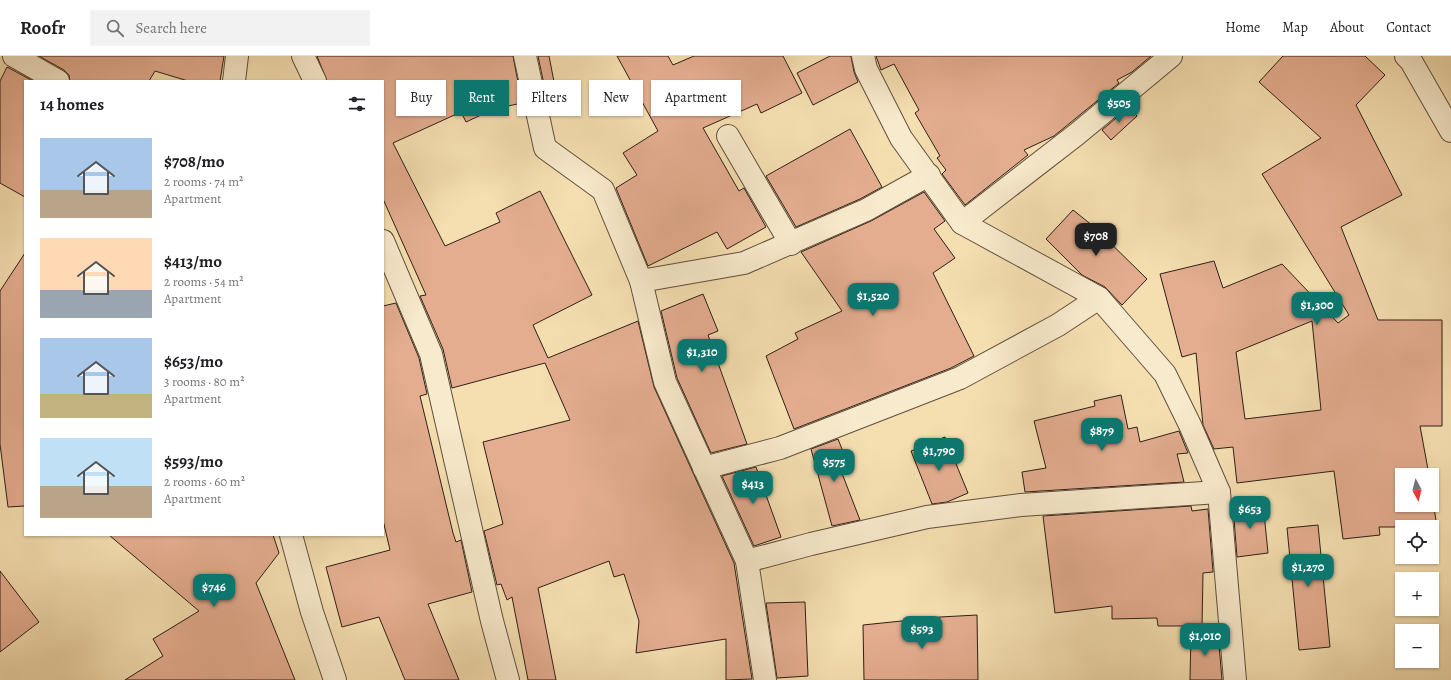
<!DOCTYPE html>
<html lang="en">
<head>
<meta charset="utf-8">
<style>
	:root { --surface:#fff; --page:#f2f2f2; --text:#202124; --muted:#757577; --line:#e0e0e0; --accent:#0f766e }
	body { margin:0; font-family:Alegreya,serif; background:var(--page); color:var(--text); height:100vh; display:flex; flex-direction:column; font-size:15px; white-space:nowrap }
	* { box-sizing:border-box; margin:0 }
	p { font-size:13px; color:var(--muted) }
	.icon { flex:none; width:22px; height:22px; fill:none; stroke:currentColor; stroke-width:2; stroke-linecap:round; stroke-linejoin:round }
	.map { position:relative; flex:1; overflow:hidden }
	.panel { position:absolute; left:24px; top:24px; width:360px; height:456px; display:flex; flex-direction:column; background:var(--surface); border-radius:0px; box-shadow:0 1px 3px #0004 }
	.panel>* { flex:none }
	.top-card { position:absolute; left:396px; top:24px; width:380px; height:36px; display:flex; gap:8px }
	.needle { width:26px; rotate:173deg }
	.controls { position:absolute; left:1395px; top:412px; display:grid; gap:8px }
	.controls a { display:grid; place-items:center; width:44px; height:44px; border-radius:0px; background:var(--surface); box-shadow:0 1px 3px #0004; font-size:20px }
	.price { position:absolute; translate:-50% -34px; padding:0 9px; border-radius:8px; background:var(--accent); color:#fff; font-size:13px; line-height:26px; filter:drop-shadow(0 1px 2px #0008) }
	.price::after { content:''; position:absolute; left:50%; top:24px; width:12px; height:9px; margin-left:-6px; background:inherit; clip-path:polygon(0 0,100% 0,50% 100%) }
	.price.current { background:#222; color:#fff }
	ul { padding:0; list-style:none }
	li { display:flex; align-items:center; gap:12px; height:100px; padding:0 16px }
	li span { display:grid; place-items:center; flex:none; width:112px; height:80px; border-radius:0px; color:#555 }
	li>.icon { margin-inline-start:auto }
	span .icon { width:48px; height:48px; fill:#fffc; stroke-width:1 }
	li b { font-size:17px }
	h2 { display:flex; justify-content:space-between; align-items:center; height:48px; padding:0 16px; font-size:17px }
	.tag { padding:0 14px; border-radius:0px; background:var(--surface); box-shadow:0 1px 3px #0004; font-size:14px; line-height:36px }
	.tag.current { background:var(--accent); color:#fff }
	header { display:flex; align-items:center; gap:24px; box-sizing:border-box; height:56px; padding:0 20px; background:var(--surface); border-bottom:1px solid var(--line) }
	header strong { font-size:19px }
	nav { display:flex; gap:22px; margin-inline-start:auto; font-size:14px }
	.search { width:280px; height:36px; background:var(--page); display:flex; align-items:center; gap:10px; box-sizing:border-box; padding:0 14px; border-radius:0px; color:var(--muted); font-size:15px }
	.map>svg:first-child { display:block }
</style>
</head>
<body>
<header>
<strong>Roofr</strong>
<div class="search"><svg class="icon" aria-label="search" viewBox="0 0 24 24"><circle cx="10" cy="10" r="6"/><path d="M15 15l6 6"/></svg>Search here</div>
<nav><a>Home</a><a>Map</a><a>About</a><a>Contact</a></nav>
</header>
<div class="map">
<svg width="1451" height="624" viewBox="0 0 1451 624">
	<rect width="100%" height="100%" fill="#f5dfb1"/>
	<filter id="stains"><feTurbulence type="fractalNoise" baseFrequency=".005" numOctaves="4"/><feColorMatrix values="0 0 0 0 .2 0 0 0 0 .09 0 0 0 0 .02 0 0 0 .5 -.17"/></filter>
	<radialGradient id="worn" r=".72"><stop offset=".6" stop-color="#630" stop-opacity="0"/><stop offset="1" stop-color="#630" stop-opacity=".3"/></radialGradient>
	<!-- building -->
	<g fill="#e4ad90" stroke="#2e1f16" fill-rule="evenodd">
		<polygon points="39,0 224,0 220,25 188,25 155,15 149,25 70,25 69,19 64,14"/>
		<polygon points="317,0 513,0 522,47 494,53 466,66 461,56 393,87 445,190 500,166 496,157 540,135 592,239 533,269 548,302 638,265 654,331 734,507 752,623 726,624 726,583 636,597 639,565 624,518 614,521 609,505 538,532 556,624 528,624 512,541 507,544 501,528 497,529 484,475 503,468 483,386 570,364 545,307 452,332 443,293 420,240 426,239 383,143 383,25 327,25"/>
		<polygon points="538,0 549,0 557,41 547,43"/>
		<polygon points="617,0 668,0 673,9 694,0 783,0 802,37 761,57 757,48 703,72 739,135 744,132 766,171 727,193 717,176 648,210 616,132 637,119 623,97 658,75"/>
		<polygon points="830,0 851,0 854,16 858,26 813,49 797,17"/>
		<polygon points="876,0 1151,0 1132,16 1117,24 1119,27 1054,80 1024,94 1028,99 965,149 942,118 946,114 937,102 940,100 915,57 919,54 894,8 881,14"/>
		<path d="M 1283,0 L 1365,0 L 1385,19 L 1356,49 L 1402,139 L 1341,171 L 1378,264 L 1442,264 L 1442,370 L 1420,370 L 1429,419 L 1402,419 L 1402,449 L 1432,449 L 1432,439 L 1437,471 L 1379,471 L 1380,479 L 1343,483 L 1334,415 L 1237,427 L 1233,391 L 1214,393 L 1203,369 L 1196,297 L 1182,301 L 1160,218 L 1214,205 L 1223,232 L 1282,208 L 1338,267 L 1349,259 L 1262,118 L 1321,82 L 1259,26 ZM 1312,265 L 1321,354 L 1245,363 L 1236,296 Z"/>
		<polygon points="7,11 33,25 25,25 25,141 0,127 0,25"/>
		<polygon points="1128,52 1137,60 1111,84 1102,74"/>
		<polygon points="850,73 882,131 860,143 796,171 766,120"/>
		<polygon points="924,136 945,165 934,173 955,202 933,217 974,300 951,312 794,373 766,300 798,283 795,277 842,255 801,196 871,165"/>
		<polygon points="1073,154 1093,170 1147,223 1122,249 1105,231 1082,219 1046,183"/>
		<polygon points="25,197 25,450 8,451 0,388 0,235"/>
		<polygon points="703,238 718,275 708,279 747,388 711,397 677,322 661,255"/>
		<polygon points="396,247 419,302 427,338 420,340 453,477 456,486 461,484 472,536 428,548 459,624 405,624 379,561 342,571 326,511 390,494 383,464 383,250"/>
		<polygon points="1121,339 1128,373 1137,371 1140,386 1179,375 1188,397 1177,398 1184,426 1025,436 1022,416 1046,412 1034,365 1095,350 1094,345"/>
		<polygon points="945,381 968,437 947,446 932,448 911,395"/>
		<polygon points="838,383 846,403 838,407 860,464 832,470 811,393"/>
		<polygon points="756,411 781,481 754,490 722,420"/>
		<polygon points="1263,447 1268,497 1237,501 1233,450"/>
		<polygon points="1191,450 1192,455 1208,453 1213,516 1203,517 1202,570 1158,570 1157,562 1112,563 1112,550 1055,557 1043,460"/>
		<polygon points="1318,469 1330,591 1299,594 1287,472"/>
		<polygon points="109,479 273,479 279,497 256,527 295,624 125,624 163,600 153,583 199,555"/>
		<polygon points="0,515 39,566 0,596"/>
		<polygon points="805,546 808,620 777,622 766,547"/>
		<polygon points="977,559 978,624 864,624 863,569 940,561"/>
		<polygon points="1191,577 1218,577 1222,624 1190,624"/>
	</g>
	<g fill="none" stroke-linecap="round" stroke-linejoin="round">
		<!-- minor casing -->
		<g stroke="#604f3d" stroke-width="24">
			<g id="minor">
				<polyline points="14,0 58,25"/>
				<polyline points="303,0 315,25"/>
				<polyline points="525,0 545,92 603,134 641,225 665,326 747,505 765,624"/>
				<polyline points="863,0 866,13 901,82 962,167 1099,242 1165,318 1190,369 1219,436 1235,624"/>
				<polyline points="1406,0 1411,5 1451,75"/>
				<polyline points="234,25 237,0"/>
				<polyline points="728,80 791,188"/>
				<polyline points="962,167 1077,78 1171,0"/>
				<polyline points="383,185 431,298 492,565 508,624"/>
				<polyline points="641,225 744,207 866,154 929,119"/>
				<polyline points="704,412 780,392 960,322 1058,269 1099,242"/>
				<polyline points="291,479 312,556 335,624"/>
				<polyline points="747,505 811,488 927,461 1021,449 1219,436"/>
			</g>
		</g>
		<!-- minor -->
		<use href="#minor" stroke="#f8eacc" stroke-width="22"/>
	</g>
	<rect width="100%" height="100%" filter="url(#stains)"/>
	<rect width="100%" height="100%" fill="url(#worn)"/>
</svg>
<div class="controls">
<a><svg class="needle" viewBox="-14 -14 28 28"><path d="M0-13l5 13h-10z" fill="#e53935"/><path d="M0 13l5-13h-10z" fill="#757577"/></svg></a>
<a><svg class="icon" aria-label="locate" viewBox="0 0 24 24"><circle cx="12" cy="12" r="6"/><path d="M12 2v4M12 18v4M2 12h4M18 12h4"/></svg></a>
<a>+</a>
<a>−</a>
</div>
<b class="price" style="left:1119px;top:68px">$505</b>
<b class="price current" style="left:1096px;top:201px">$708</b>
<b class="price" style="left:873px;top:261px">$1,520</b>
<b class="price" style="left:1317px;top:270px">$1,300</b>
<b class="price" style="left:702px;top:317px">$1,310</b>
<b class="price" style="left:1102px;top:396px">$879</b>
<b class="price" style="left:939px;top:416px">$1,790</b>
<b class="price" style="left:834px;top:427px">$575</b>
<b class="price" style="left:753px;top:449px">$413</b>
<b class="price" style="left:1250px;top:474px">$653</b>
<b class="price" style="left:1308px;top:532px">$1,270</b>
<b class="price" style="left:214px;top:552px">$746</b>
<b class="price" style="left:922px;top:594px">$593</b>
<b class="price" style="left:1205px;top:601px">$1,010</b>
<div class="top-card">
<a class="tag">Buy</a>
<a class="tag current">Rent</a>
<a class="tag">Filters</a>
<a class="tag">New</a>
<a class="tag">Apartment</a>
</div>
<section class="panel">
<h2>14 homes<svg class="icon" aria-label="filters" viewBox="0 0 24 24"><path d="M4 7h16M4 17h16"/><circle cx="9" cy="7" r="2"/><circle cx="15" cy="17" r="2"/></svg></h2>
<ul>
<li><span style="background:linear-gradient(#a9c7e8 65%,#b9a48a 0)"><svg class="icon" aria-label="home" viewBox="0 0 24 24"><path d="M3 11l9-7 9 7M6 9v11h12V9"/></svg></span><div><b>$708/mo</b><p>2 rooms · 74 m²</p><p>Apartment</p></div></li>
<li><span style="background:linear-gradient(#ffd9b3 65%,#9aa5b1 0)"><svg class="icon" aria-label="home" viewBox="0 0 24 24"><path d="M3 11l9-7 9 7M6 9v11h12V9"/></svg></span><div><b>$413/mo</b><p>2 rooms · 54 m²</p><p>Apartment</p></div></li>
<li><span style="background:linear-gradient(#a9c7e8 70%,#c2b280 0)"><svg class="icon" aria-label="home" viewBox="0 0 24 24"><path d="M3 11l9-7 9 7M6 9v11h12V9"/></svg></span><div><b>$653/mo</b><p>3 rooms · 80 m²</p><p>Apartment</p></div></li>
<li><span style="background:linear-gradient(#bfe0f5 60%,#b9a48a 0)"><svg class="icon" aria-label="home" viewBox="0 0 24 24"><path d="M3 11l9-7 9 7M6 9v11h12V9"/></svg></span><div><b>$593/mo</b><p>2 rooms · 60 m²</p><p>Apartment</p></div></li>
</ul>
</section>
</div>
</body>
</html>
